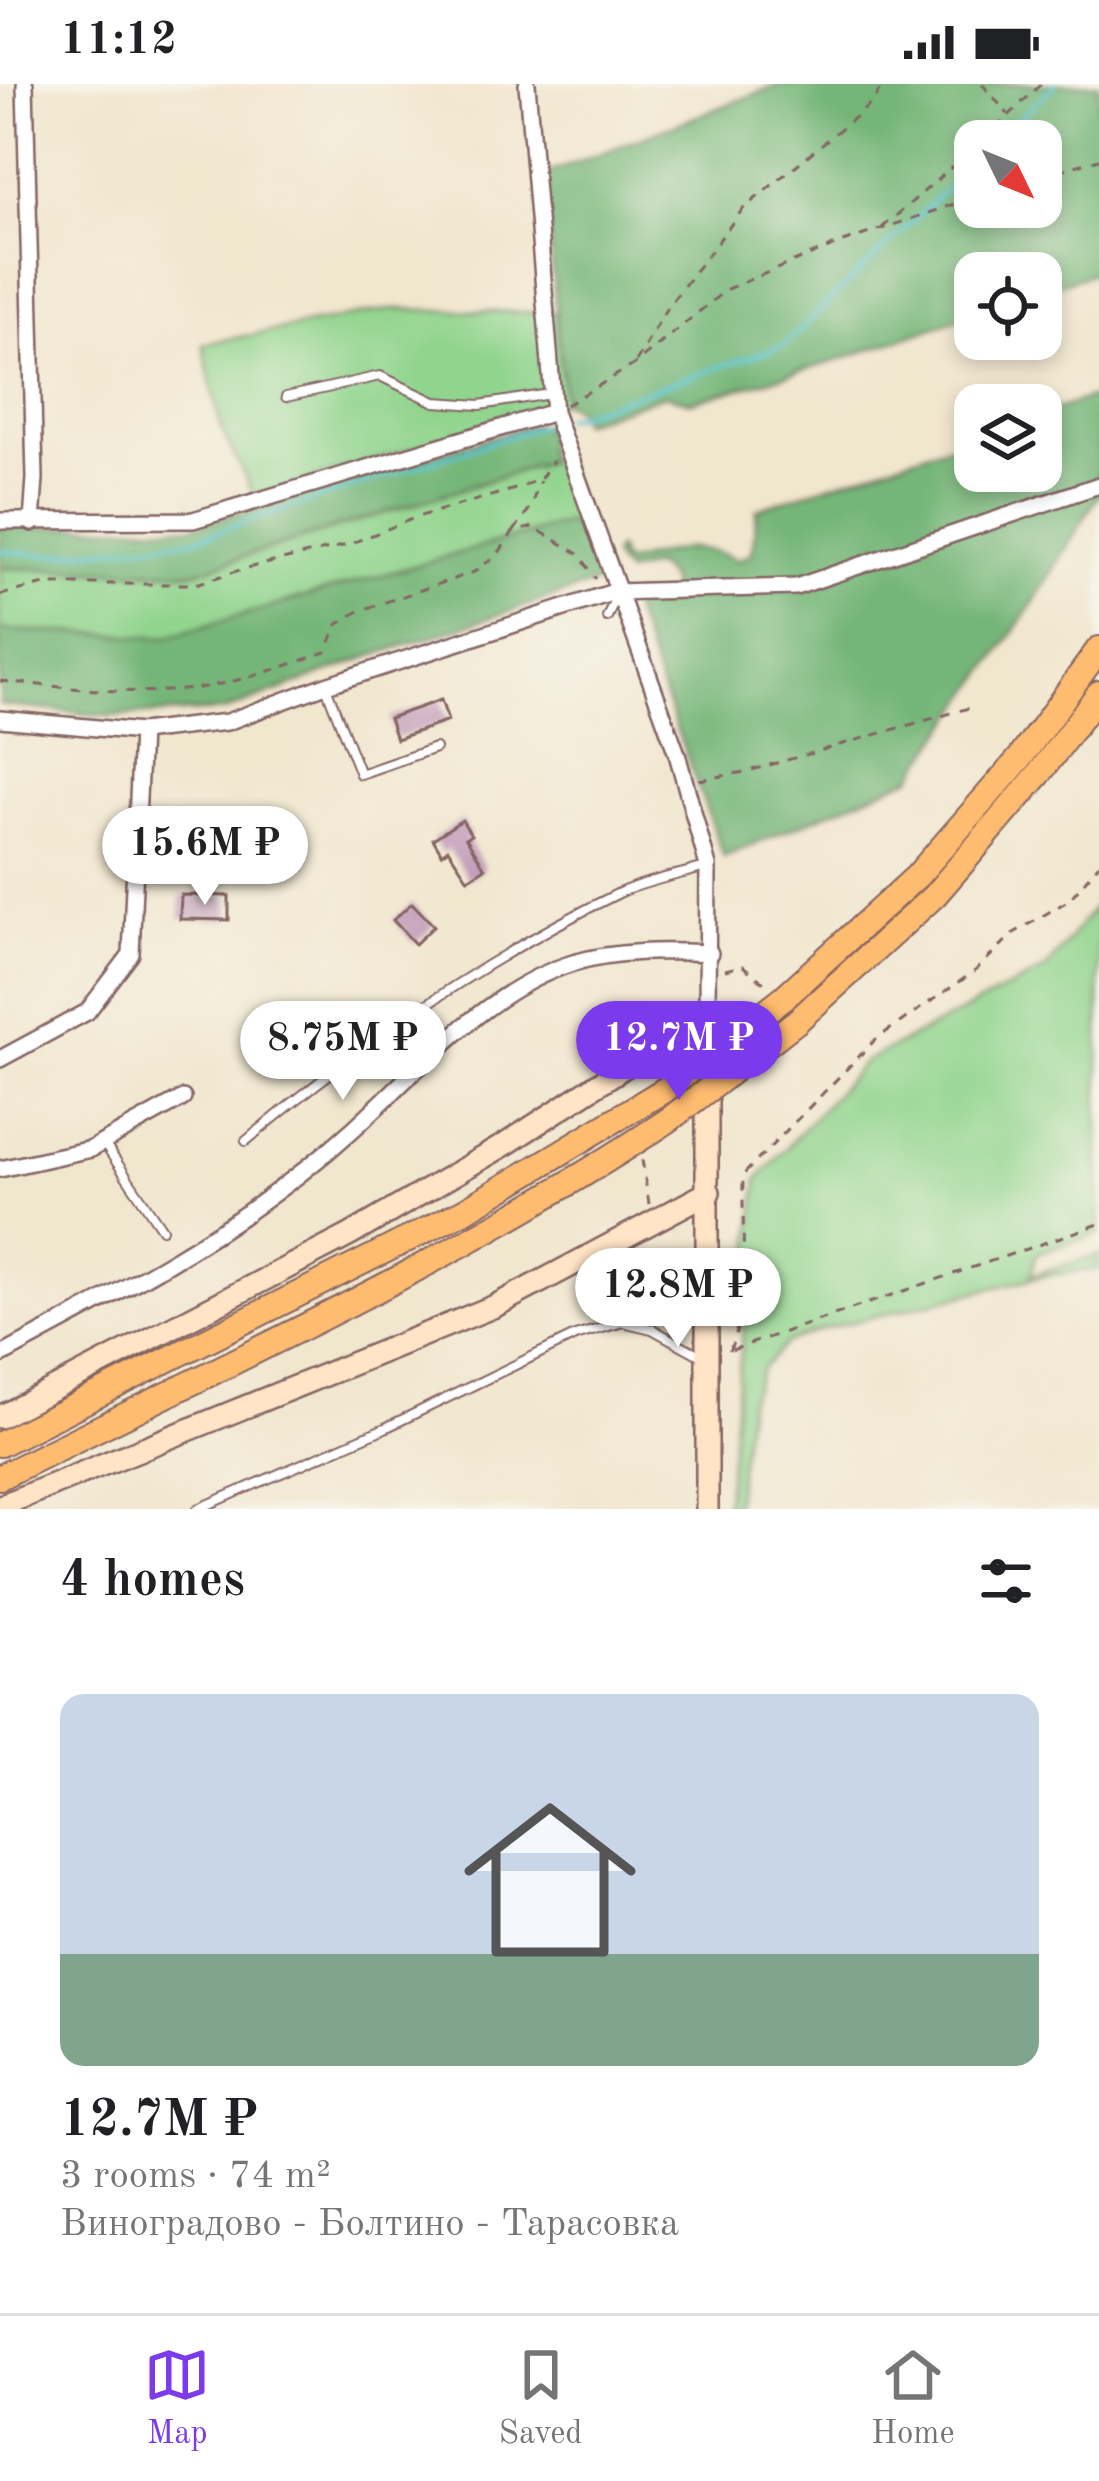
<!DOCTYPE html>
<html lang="en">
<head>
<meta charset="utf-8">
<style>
	:root { --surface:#fff; --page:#f2f2f2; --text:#202124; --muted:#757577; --line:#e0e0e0; --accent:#7c3aed }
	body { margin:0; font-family:"Old Standard TT",serif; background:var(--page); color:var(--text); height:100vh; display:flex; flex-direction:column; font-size:45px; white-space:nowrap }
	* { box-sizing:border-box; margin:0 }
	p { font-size:39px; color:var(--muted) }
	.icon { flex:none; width:66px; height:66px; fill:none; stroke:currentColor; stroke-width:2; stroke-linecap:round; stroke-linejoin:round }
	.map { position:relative; height:1425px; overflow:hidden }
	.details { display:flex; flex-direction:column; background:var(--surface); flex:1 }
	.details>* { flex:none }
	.needle { width:78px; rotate:133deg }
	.fabs { position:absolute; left:954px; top:36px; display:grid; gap:24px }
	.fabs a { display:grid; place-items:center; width:108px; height:108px; border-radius:24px; background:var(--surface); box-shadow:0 6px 18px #0003; font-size:60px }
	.price { position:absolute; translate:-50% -102px; padding:0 27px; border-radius:42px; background:#fff; color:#222; font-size:39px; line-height:78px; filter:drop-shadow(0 3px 6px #0008) }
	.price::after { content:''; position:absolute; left:50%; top:72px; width:36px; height:27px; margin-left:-18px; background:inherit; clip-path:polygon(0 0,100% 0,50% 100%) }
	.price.selected { background:var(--accent); color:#fff }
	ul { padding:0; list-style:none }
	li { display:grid; align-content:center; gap:24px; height:636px; padding:0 60px }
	li span { display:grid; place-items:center; height:372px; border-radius:24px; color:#555 }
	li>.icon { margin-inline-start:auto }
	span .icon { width:216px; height:216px; fill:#fffc; stroke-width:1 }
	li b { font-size:51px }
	h2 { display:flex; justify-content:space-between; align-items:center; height:144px; padding:0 60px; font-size:51px }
	.status { display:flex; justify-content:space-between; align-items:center; height:84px; padding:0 60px; background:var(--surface); direction:ltr }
	.status svg { height:33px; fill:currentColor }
	.menu { display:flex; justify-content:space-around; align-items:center; height:168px; border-top:3px solid var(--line); background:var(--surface); font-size:33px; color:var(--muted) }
	.menu a { display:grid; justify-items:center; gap:6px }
	.menu .selected { color:var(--accent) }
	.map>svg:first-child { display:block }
</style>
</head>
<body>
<div class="status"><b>11:12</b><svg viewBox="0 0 49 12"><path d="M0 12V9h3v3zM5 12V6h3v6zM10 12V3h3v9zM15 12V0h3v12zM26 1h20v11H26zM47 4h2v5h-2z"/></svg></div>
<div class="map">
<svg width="1099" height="1425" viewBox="0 0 1099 1425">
	<rect width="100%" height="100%" fill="#f7f3e8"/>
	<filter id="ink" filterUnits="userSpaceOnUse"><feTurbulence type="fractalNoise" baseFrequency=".00833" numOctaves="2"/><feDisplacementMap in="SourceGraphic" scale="24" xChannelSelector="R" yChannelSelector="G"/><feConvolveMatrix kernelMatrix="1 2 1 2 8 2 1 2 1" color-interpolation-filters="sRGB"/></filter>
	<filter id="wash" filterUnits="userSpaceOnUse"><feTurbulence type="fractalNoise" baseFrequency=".004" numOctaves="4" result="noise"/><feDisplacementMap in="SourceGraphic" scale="48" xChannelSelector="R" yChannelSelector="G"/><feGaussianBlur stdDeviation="2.7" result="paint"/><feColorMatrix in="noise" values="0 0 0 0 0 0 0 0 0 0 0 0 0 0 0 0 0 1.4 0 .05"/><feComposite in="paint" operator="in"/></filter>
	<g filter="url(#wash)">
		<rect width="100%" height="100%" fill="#f1e6ce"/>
		<!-- green -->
		<g fill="#90d48d" stroke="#6d7a5c" stroke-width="3">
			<polygon points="391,225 556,229 564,318 255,413 221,344 203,260"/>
			<polygon points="562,374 583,434 166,553 0,546 0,484 195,488"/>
			<polygon points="1099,817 1099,1150 1037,1169 1031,1191 1099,1171 1099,1185 1042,1192 823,1245 786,1259 762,1285 748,1319 734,1425 725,1425 758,1095 864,978 1046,885"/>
		</g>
		<!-- forest -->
		<g fill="#74b678" stroke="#5f6a52" stroke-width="3" fill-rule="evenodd">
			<path d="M 781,0 L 1099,0 L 1099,187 L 1041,206 L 1041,189 L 975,189 L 975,229 L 836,277 L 691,318 L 665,311 L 581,338 L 577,326 L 564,318 L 544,91 ZM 1041,57 L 1041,123 L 975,123 L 975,57 Z"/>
			<path d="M 1099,311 L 1099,410 L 1029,526 L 912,693 L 724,773 L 632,525 L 634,512 L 672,509 L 669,495 L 656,482 L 626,489 L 612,473 L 617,465 L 624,479 C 669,469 693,454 737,476 L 752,469 L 757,425 L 975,352 L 975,387 L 1041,387 L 1041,330 Z"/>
			<polygon points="534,340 547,347 547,378 195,488 0,484 0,443 193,442"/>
			<polygon points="583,434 608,495 366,574 225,627 108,632 0,621 0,546 166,553"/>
		</g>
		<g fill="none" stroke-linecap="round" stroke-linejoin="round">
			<!-- stream -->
			<g stroke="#57c4ca" stroke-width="4.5">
				<polyline points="996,57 1055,0"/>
				<polyline points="563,335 783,262 975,77"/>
				<polyline points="0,467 50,471 192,456 552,338"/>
			</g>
		</g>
		<g id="blocks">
			<!-- building -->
			<g fill="#c098b7">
				<polygon points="441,616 448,637 396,655 389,634"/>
				<polygon points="462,736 471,751 466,754 485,784 468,795 448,765 442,770 433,755"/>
				<polygon points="299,746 303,772 270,776 266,751"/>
				<polygon points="181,811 229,812 229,836 180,835"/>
				<polygon points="412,819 434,842 415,860 393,836"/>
			</g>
		</g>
	</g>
	<g filter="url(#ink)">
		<use href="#blocks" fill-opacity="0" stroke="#846564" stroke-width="3"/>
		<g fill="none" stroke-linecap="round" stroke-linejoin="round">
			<!-- lane casing -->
			<g stroke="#846564" stroke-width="12">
				<g id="lane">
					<polyline points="286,313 380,292 435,318 480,321 550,310"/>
					<polyline points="607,533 618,508"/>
					<polyline points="326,603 360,690 435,664"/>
					<path d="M 246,1057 C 360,961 485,874 619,809 C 645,797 678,791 706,783"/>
					<polyline points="103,1058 162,1145"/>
					<polyline points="198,1425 385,1344 575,1252 623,1238 652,1245 705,1274"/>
				</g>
			</g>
			<!-- street casing -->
			<g stroke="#846564" stroke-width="20">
				<g id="street">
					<polyline points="25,0 35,394 32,439"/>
					<polyline points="527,0 554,328 677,670 708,782 707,929"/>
					<polyline points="0,437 193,436 554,328"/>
					<polyline points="0,635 141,648 227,638 326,601 614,508 796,503 1099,401"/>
					<polyline points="0,975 87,928 131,870 141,648"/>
					<polyline points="0,1085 91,1065 183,1014"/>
					<path d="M 0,1272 C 91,1222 185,1175 269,1113 C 308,1085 347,1052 381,1019 C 437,966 497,902 573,879 C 615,866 666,867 710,869"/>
				</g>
			</g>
			<!-- secondary casing -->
			<g stroke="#846564" stroke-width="26">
				<g id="secondary">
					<polyline points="707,929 707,1425"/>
					<polyline points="0,1333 350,1151 506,1060 707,929"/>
					<polyline points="0,1422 495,1222 709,1108"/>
				</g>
			</g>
			<!-- primary casing -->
			<g stroke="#846564" stroke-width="28">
				<g id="primary">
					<polyline points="783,914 917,792 1020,674 1099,565"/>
					<polyline points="797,937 934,812 1039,690 1099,609"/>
					<polyline points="0,1360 464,1127 666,1005"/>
					<path d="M 0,1393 C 226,1280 459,1176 670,1035"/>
				</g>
			</g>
			<!-- path -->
			<g stroke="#846564" stroke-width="3" stroke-dasharray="9 9" stroke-linecap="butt">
				<polyline points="982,0 1008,30"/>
				<polyline points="983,57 1041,0"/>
				<polyline points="1041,92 1099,75"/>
				<polyline points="882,144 975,63"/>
				<polyline points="636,278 666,225 743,125 873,18 883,0"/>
				<polyline points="566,321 635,280 727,205 843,158 975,113"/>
				<polyline points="514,447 530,424 540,397"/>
				<polyline points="0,511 45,500 196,500 243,485 347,461 417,433 519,404 541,394 553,377"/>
				<path d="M 0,597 C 65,603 134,613 199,604 C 243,597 284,583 326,568 L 337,541 L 359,527 L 474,488 L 498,470 L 513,448 L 533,443 L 579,470 L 596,495"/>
				<polyline points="699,696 745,688 969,624"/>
				<polyline points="725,886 743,882 768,902"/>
				<polyline points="642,1076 649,1120"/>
				<polyline points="732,1266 1099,1140"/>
				<path d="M 729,1267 C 749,1231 742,1135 743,1091 L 876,955 L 975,887 L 1014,849 L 1069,816 L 1099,780"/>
			</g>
			<!-- lane -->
			<use href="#lane" stroke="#fff" stroke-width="8"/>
			<!-- street -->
			<use href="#street" stroke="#fff" stroke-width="15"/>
			<!-- secondary -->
			<use href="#secondary" stroke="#ffe4c6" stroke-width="21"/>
			<!-- primary -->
			<use href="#primary" stroke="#febc70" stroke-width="24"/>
			<!-- primary-bridge casing -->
			<g stroke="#846564" stroke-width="28" stroke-linecap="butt">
				<g id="primary-bridge">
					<polyline points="666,1005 783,914"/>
					<polyline points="670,1035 797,937"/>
				</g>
			</g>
			<!-- primary-bridge -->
			<use href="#primary-bridge" stroke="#febc70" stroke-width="24"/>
		</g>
	</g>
</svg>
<div class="fabs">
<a><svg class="needle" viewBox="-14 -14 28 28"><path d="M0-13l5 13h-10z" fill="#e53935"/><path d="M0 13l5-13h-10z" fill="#757577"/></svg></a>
<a><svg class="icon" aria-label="locate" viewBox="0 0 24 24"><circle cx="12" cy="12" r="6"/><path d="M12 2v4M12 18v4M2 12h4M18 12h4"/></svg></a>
<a><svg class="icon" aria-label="layers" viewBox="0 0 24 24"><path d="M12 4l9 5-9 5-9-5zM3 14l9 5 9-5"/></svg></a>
</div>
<b class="price" style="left:205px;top:824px">15.6M ₽</b>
<b class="price" style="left:343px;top:1019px">8.75M ₽</b>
<b class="price selected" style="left:679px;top:1019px">12.7M ₽</b>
<b class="price" style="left:678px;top:1266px">12.8M ₽</b>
</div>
<section class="details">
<h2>4 homes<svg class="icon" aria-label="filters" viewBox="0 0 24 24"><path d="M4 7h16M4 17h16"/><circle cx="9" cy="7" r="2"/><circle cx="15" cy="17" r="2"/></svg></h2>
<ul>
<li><span style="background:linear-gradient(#c9d6e8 70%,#7fa58c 0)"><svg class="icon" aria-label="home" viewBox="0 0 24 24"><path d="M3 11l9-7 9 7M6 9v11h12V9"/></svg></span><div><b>12.7M ₽</b><p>3 rooms · 74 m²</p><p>Виноградово - Болтино - Тарасовка</p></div></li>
</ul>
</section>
<nav class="menu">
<a class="selected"><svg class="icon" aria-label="map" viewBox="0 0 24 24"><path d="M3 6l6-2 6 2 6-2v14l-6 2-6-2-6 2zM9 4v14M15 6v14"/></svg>Map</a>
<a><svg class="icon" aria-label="saved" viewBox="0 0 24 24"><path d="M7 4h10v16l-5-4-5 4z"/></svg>Saved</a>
<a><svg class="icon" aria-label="home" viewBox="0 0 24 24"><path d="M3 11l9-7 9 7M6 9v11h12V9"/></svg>Home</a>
</nav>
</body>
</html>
